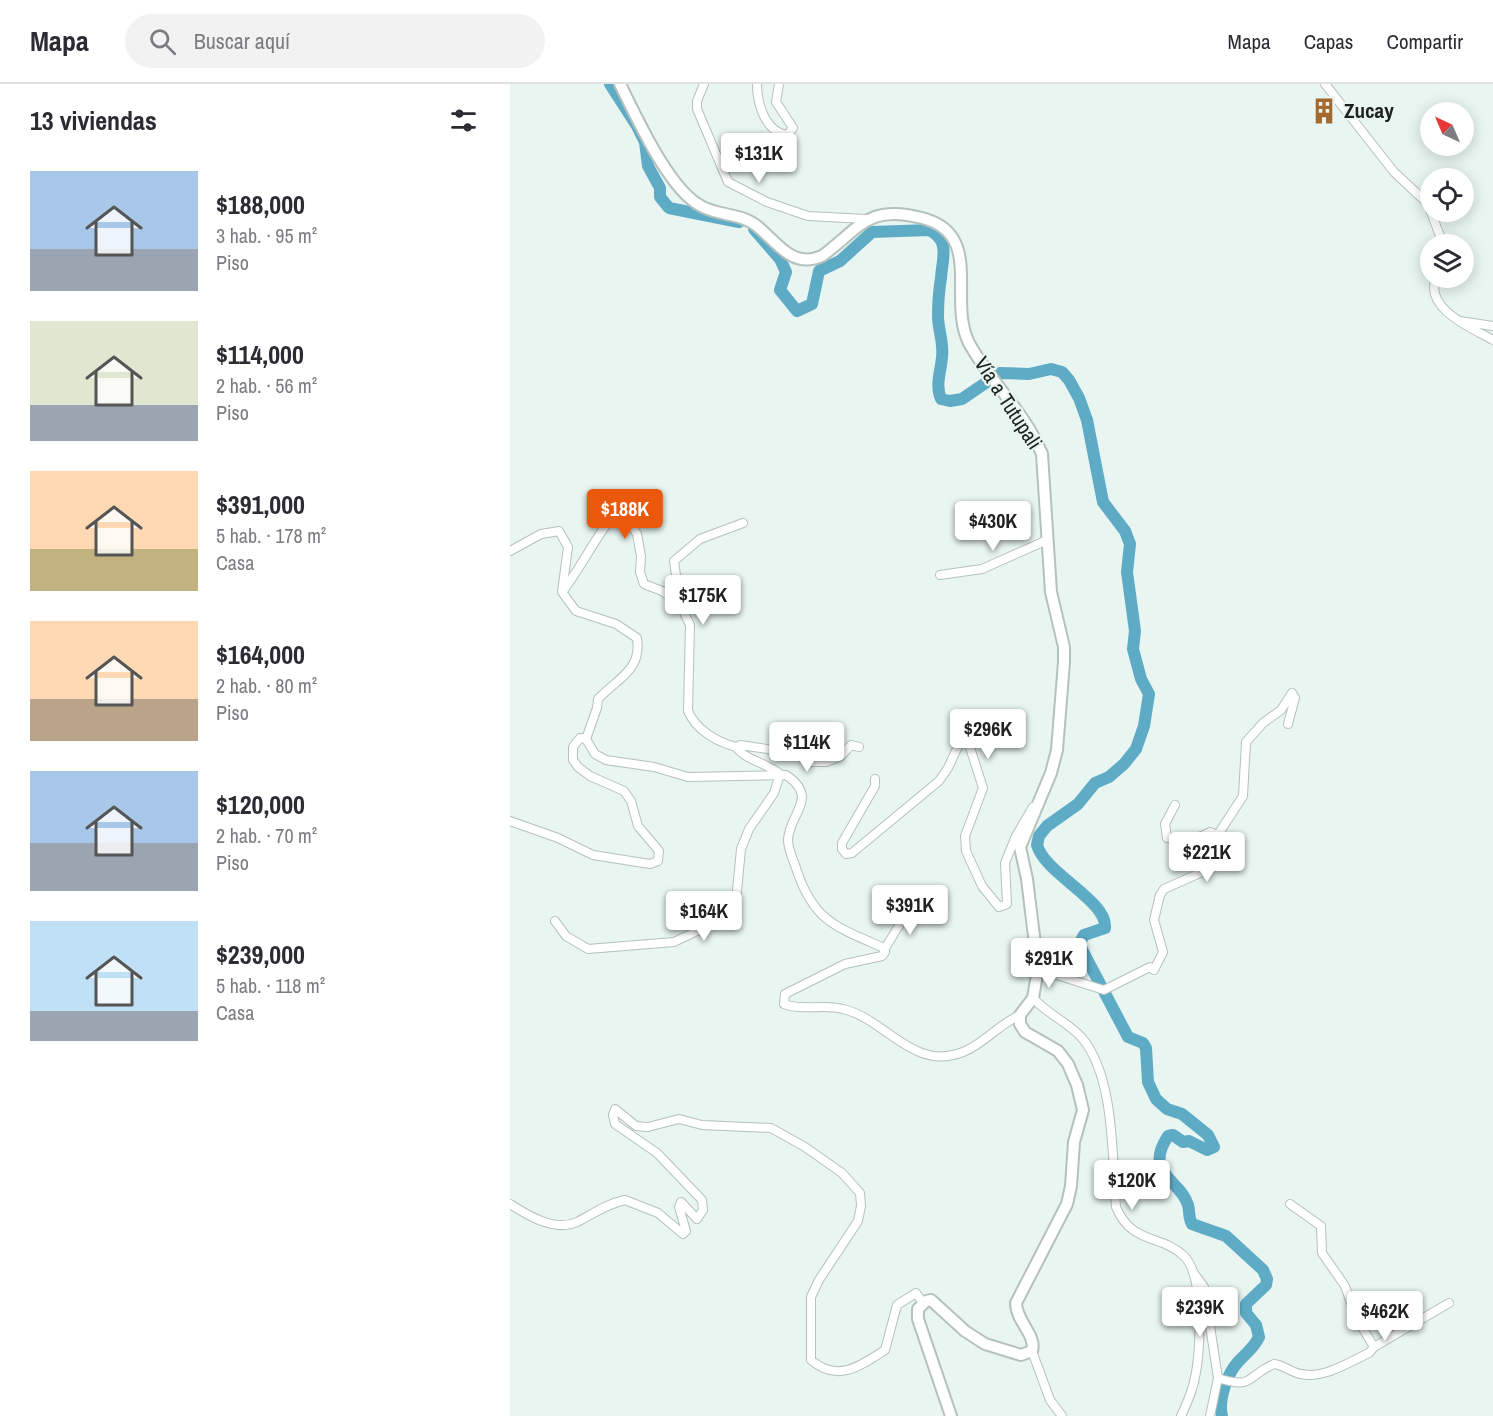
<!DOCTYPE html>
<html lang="es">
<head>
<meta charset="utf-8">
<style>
	:root { --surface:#fff; --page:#f2f2f3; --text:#2b2b33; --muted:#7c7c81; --line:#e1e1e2; --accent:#ea580c }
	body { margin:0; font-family:"Archivo Narrow",sans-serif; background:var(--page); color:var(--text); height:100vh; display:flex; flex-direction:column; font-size:22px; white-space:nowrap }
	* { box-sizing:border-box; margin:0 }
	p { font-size:20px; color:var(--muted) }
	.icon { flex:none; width:33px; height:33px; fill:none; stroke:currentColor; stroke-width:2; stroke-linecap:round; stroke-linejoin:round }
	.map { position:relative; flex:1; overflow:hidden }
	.sheet { display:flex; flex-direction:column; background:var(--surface); width:510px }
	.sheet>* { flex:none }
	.needle { width:39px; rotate:316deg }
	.controls { position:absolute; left:910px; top:18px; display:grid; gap:12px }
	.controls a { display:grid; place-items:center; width:54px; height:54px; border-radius:50%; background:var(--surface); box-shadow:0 3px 15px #0003; font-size:30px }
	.price { position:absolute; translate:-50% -51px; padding:0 14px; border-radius:6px; background:#fff; color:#222; font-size:20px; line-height:39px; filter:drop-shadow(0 2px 3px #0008) }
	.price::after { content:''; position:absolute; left:50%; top:36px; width:18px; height:14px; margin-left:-9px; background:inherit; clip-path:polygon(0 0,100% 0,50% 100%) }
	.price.active { background:var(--accent); color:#fff }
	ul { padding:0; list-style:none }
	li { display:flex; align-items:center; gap:18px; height:150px; padding:0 30px }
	li span { display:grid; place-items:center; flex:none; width:168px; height:120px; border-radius:0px; color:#555 }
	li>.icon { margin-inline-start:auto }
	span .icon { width:72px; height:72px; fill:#fffc; stroke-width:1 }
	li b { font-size:26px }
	h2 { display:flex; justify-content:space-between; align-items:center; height:72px; padding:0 30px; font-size:26px }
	header { display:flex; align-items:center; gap:36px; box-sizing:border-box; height:84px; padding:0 30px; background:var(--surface); border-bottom:2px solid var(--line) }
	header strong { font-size:28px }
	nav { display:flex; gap:33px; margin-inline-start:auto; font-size:21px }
	.search { width:420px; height:54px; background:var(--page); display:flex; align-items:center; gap:15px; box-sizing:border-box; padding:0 21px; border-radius:33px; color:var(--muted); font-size:22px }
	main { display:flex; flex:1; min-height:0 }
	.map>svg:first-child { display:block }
</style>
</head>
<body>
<header>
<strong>Mapa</strong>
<div class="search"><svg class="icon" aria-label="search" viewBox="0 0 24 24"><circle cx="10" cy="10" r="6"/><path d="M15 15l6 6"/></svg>Buscar aquí</div>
<nav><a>Mapa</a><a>Capas</a><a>Compartir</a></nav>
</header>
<main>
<section class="sheet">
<h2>13 viviendas<svg class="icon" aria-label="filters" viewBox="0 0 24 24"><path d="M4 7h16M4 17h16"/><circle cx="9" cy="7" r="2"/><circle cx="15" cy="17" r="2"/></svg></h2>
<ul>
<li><span style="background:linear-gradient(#a9c7e8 65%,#9aa5b1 0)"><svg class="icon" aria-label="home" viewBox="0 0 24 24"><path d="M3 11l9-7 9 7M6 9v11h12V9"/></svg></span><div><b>$188,000</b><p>3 hab. · 95 m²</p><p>Piso</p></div></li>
<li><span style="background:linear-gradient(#dfe7d0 70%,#9aa5b1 0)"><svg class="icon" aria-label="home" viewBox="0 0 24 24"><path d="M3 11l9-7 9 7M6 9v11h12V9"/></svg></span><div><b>$114,000</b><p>2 hab. · 56 m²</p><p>Piso</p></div></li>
<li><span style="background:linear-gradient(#ffd9b3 65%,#c2b280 0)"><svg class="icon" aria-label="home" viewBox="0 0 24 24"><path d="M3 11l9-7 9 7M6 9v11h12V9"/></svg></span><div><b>$391,000</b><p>5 hab. · 178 m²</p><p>Casa</p></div></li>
<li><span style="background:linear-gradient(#ffd9b3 65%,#b9a48a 0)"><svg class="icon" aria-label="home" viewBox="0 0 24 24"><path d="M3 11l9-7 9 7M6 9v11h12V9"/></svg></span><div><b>$164,000</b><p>2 hab. · 80 m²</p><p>Piso</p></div></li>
<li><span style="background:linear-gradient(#a9c7e8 60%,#9aa5b1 0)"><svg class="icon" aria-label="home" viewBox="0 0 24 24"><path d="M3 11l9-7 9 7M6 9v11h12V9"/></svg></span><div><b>$120,000</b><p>2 hab. · 70 m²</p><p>Piso</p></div></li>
<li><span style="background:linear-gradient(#bfe0f5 75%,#9aa5b1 0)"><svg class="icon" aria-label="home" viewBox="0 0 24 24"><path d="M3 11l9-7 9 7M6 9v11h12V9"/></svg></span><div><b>$239,000</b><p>5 hab. · 118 m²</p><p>Casa</p></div></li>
</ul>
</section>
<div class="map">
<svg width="983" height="1332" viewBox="0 0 983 1332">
	<rect width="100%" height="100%" fill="#e8f5f1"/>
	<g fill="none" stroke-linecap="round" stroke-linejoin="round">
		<!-- river -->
		<g stroke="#5eabc6" stroke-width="12">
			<polyline points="100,0 127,42 135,58 138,82 150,104 150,113 159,124 229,138"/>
			<path d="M 244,145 L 270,175 L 276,188 L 270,206 L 287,227 L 302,220 L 309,187 L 330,177 L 362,148 L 419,146 C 441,157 432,175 431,194 C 429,206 428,220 428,232 C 428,246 434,259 432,273 C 431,287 425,301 431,315 L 440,317 L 452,315 L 490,289 L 519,290 L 541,285 L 552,288 L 559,296 L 569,314 L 577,336 L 593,418 L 615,447 L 620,460 L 617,488 L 625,547 L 623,565 L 631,595 L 639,610 L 634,642 L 626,665 L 614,680 L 599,693 L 585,699 L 568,720 L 537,742 L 529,752 L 527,761 C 535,790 598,817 595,844 L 574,851 L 569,860 L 618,953 L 633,959 L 636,964 L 638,998 L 646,1015 L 657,1025 L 672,1030 L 698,1051 L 704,1063 L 697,1066 L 679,1057 L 673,1058 L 663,1051 L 658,1052 C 633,1090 670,1095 678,1121 C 680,1128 678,1133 682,1140 L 716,1152 L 753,1186 L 757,1195 L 756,1201 L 736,1220 L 736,1229 L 746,1241 L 749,1253 C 744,1264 736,1269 728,1278 C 717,1290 708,1316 712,1332"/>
		</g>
		<!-- street casing -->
		<g stroke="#b4c1bd" stroke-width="10">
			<g id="street">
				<polyline points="194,0 187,17 187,25 218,98 257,118 298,132 357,135"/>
				<path d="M 247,0 C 247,19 255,48 277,51 L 283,44 L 266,18 L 269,0"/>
				<polyline points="815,0 884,88 915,117 921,127"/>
				<polyline points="921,128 933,160"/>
				<path d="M 926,194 C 914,225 962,244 983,256"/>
				<polyline points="950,237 983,242"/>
				<path d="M 0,467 L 31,450 L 49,447 L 58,463 L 52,508 L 66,527 L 106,540 L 127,554 C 132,586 108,594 88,615 L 87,624 L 76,655"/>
				<polyline points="430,491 472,485 535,457"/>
				<path d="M 53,507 C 73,480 88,449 109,423 L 118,423 L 119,438 L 127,450 L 131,472 L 130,488 L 134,500 L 152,507 L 170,520"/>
				<path d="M 226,663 C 207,658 186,646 178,627 L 180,541 L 170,520 L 164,477 L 190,455 L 233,439"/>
				<polyline points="365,695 365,702 332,759 332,765 336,770 342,769 429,697 438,684 451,656 457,654 473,704 455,752 456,767 472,802 489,823 497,820 495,779 506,752 523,723"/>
				<polyline points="665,721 655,740 657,754 683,756 700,748 703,749 706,758"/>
				<path d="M 0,737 L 48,754 L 83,771 L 140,780 L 148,777 L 149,767 L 128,742 L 121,717 L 114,707 L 80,692 L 68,683 L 63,676 L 63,663 L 70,654 L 76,655 L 85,670 L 96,676 L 144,683 L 178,693 L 276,691 C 310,714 279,729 278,756 C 278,766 284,777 287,787 C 304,837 326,843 372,863 L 375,868 L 372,872 L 335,880 L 275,910 L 274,920 C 291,927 315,920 333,925 C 376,935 403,988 453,968 C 474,960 489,940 510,931"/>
				<path d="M 45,837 L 56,852 L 78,865 L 164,858 L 219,832 L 226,817 L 231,765 L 239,745 L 264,709 L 270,690 C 257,679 235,676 226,663 L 230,661 L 284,669 L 302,678 L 316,678 L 331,672 L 341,661 L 349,663"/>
				<polyline points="374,866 401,822 408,821 425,830"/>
				<polyline points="528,885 594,906 640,883 644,886 653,868 644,836 650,811 654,805 690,789 702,778 706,771 709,749 733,712 736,658 753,639 771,626 782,609 785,614 778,640"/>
				<path d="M 523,914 C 537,930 558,938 572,954 C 605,993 602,1074 606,1123 C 622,1161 651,1150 674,1172 C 694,1191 691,1268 685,1293 C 683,1307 677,1319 671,1332"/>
				<path d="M 0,1120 C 19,1132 44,1148 67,1138 C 83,1130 96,1120 115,1116 L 148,1129 L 173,1150 L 176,1147 L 169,1123 L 171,1118 L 187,1135 L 193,1126 L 192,1116 L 147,1069 L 105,1040 L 103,1031 L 105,1025 L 126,1042 L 138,1043 L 169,1035 L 192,1041 L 261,1044 L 295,1063 L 332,1089 L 350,1109 L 351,1122 L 348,1137 L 309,1196 L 301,1213 L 301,1276 C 328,1299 350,1282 375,1266 L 387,1221 L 406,1209 L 413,1219"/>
				<path d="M 683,1188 L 694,1203 L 708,1294 C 744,1306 736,1292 764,1280 C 774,1281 782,1289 791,1290 C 814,1295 839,1278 859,1269 L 864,1263 L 846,1233 L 835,1202 L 812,1169 L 811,1142 L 780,1120"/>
				<polyline points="864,1263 939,1219"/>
				<polyline points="522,1267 540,1316 552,1332"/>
				<polyline points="700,1332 708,1294"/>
			</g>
		</g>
		<!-- secondary casing -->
		<g stroke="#b4c1bd" stroke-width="14">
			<path id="secondary" d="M 110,0 C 126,32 159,106 191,122 C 208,132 231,129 247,142 C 268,159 282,185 312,172 C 351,143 358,120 412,134 C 475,150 437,216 459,259 C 480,298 515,328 532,370 L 541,508 L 554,563 L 554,578 L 547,666 L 541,689 L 510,763 L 517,795 L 528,885 L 523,914 L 510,931 L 510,940 L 515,948 L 548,967 L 558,980 L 567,1001 L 573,1026 L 564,1058 L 561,1102 L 557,1120 L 506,1219 C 506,1237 527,1252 522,1267 L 511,1271 L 475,1260 L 455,1247 L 421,1216 L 416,1217 L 408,1225 L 408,1235 L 441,1332"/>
		</g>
		<!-- street -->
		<use href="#street" stroke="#fff" stroke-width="8"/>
		<!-- secondary -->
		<use href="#secondary" stroke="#fff" stroke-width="10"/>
	</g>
	<!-- icons -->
	<defs>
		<g id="building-bare" transform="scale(2.07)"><path d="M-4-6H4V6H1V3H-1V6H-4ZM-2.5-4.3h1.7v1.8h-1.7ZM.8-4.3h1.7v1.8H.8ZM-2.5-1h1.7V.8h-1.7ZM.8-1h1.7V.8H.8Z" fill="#a6692d" stroke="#e8f5f1" stroke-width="2.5" paint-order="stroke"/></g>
	</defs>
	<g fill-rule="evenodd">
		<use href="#building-bare" x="814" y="27"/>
	</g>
	<g text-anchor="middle" stroke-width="4.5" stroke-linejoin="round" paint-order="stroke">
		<!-- poi labels -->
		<g font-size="21" font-weight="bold" fill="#1c211f" stroke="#e8f5f1" text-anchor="start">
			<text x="834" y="34">Zucay</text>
		</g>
		<!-- street labels -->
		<g font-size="21" fill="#1c211f" stroke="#e8f5f1">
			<text transform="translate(498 319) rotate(57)" y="7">Vía a Tutupali</text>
		</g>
	</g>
</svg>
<div class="controls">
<a><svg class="needle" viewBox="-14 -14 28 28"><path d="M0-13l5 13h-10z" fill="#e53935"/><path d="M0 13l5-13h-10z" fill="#7c7c81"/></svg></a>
<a><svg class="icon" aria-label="locate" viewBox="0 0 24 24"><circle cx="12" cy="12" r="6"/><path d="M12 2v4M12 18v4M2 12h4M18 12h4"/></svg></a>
<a><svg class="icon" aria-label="layers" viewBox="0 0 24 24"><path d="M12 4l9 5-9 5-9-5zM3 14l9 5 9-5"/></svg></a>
</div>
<b class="price" style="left:249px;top:100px">$131K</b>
<b class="price active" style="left:115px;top:456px">$188K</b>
<b class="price" style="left:483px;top:468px">$430K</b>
<b class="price" style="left:193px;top:542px">$175K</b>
<b class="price" style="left:478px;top:676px">$296K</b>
<b class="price" style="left:297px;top:689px">$114K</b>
<b class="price" style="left:697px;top:799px">$221K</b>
<b class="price" style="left:400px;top:852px">$391K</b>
<b class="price" style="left:194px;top:858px">$164K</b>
<b class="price" style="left:539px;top:905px">$291K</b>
<b class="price" style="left:622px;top:1127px">$120K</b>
<b class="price" style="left:690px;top:1254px">$239K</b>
<b class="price" style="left:875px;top:1258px">$462K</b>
</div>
</main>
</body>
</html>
